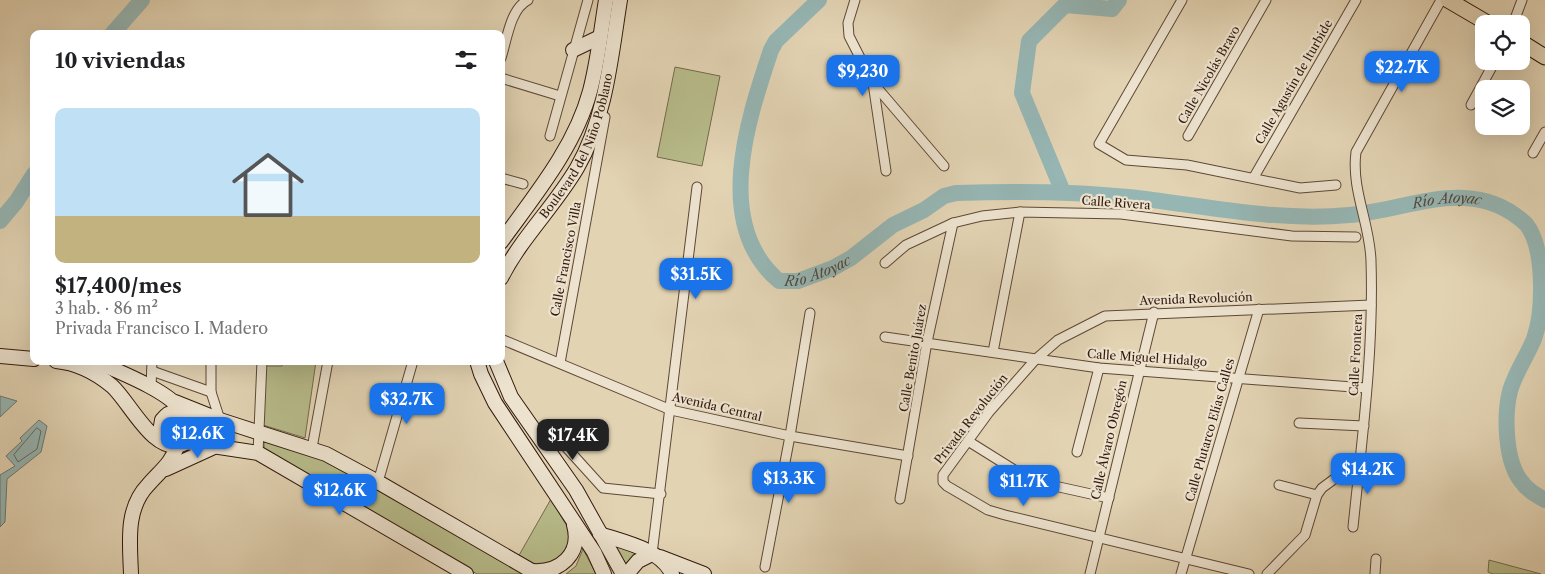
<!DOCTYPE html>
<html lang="es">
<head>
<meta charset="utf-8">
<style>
	:root { --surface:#fff; --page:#f2f2f2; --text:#202124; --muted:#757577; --line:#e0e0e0; --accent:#1a73e8 }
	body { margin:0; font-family:"Libre Caslon Text",serif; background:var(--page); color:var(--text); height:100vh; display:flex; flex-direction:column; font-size:19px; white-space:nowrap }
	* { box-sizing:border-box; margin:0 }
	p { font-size:16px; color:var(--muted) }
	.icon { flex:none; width:28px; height:28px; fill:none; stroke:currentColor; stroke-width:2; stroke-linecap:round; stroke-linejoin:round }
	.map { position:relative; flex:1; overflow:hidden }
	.drawer { position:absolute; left:30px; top:30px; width:475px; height:335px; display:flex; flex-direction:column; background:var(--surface); border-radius:10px; box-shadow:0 5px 20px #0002 }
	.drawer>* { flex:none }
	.buttons { position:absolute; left:1475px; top:15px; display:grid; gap:10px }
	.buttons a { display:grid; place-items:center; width:55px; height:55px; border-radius:10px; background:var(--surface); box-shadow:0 5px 20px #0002; font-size:25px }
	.price { position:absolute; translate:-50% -42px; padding:0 11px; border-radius:10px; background:var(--accent); color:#fff; font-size:16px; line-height:32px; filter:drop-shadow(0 1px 2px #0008) }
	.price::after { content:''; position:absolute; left:50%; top:30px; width:15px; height:11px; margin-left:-8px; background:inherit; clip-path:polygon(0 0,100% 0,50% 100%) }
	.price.on { background:#222; color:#fff }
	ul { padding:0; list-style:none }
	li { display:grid; align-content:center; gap:10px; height:265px; padding:0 25px }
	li+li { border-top:1px solid var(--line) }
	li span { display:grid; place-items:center; height:155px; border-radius:10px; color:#555 }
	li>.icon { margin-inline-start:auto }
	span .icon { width:90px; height:90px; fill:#fffc; stroke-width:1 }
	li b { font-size:21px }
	h2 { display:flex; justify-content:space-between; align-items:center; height:60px; padding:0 25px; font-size:21px }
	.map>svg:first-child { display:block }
</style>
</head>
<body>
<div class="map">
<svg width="1545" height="574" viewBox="0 0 1545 574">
	<rect width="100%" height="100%" fill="#e2d3b3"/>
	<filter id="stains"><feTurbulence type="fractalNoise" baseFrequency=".004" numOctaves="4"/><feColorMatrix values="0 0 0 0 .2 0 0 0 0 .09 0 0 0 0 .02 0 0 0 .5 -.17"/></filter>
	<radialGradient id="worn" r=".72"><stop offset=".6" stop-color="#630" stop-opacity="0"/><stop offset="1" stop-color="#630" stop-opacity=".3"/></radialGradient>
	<!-- green -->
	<g fill="#b7bb8a" stroke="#746a4b">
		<polygon points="675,67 720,76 702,166 657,157"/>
		<polygon points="283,361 316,361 305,438 263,425 263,366 282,366"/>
		<polygon points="264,442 291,446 330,461 525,574 477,574 369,509 269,453 264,448"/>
		<polygon points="551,499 572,535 572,545 554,565 532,564 518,557"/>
		<polygon points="612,541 638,553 639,556 627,568"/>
		<polygon points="583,549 596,574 566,574 576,566"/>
		<polygon points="1489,560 1541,574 1493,574 1488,572"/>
	</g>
	<!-- water -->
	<g fill="#96b6b4" stroke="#6e7771">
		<polygon points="0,396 17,401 0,417"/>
		<polygon points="39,420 47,426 41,452 7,479 5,522 0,527 0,475 15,466 6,456 22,441 20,438"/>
	</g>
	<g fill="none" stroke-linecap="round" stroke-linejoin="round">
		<!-- shore -->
		<polygon stroke="#646860" stroke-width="1" points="37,428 41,431 37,449 18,462 14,455"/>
		<!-- river -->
		<g stroke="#96b6b4" stroke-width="16">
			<path id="s1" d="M 819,0 L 776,41 L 771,50 C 748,119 712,224 779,281 L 798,281 L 833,268 L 851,258 L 893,225 L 924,210 L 944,196 L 956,193 C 1014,191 1071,191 1128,197 C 1201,205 1275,222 1349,215 C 1410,210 1473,174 1526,224 C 1545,247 1544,310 1534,339 C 1527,356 1515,373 1510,391 C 1504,415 1505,461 1521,481 C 1527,490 1536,495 1545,500"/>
			<polyline points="112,34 142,0"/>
			<polyline points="1063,192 1022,93 1029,41 1065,5 1112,9 1119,0"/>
			<polyline points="0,221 16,202 34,174"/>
		</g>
		<!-- street casing -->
		<g stroke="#5e4836" stroke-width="11">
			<g id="street">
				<polyline points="855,0 848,23 849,36 873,83 886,171"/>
				<polyline points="1182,0 1099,144 1126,160 1187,165 1300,188 1336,185"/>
				<polyline points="1513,24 1522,0"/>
				<path d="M 501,58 C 507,40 510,9 528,0"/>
				<polyline points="501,78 560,96"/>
				<polyline points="873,83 944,166"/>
				<polyline points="1471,105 1495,61"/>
				<polyline points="550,136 588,0"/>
				<polyline points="1188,136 1266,0"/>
				<polyline points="1533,153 1545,132"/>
				<polyline points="1254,177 1356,0"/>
				<polyline points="501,178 523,184"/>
				<polyline points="885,263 906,245 953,223 982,216 1020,212 1121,214 1292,236 1356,237"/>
				<polyline points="885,337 1099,368 1366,388"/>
				<polyline points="501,339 671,410 790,436 908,456"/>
				<polyline points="993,352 1020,212"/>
				<polyline points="211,361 211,392 220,420"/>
				<polyline points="560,363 605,117"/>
				<polyline points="152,371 211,392"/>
				<polyline points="151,388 152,361"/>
				<polyline points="1299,423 1364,426"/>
				<polyline points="968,441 1032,481 1109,498"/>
				<polyline points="565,446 603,488 661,494"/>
				<polyline points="312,448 328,361"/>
				<polyline points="1077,452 1099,368"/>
				<polyline points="258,453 262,361"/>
				<polyline points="378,482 413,361"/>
				<polyline points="1279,485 1317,495"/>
				<polyline points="900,499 927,342 953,223"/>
				<path d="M 1353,527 C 1362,439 1374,350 1371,261 C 1370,223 1351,190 1356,152 L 1441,0"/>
				<polyline points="652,554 697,187"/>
				<polyline points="765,567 790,436 810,313"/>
				<polyline points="1090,574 1154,312"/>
				<polyline points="1181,574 1259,309"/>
				<polyline points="1249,574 1005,515 988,510 947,486 943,482 943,475 989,412 1035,360 1058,340 1105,316 1371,305"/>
				<polyline points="1267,574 1305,535 1317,495 1322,488 1360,460"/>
				<polyline points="1375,574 1376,559"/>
			</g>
		</g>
		<!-- secondary casing -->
		<g stroke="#32190c" stroke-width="16">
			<g id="secondary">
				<polyline points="573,50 600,37"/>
				<path d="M 501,242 C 535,195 575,147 590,91 C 598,61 601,30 606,0"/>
				<path id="s2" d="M 501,278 C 521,238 554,207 577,168 C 606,118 611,56 620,0"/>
				<polyline points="0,356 34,359"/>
				<path d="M 56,361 C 78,363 95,372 112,386 C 130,402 154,456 183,444 C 191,441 193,433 193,425 C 187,410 172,407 162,420 L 160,432 L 169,444"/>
				<path d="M 95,361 C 117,371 166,390 179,408"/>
				<polyline points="477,361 481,374 495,403 594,552 604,574"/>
				<polyline points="496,361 511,397 576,490 623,574"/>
				<polyline points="175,402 220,420 326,454 378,482 537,574"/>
				<polyline points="186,442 258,453 466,574"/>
				<polyline points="166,469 212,448"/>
				<path d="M 600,534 C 623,542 661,549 672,574"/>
				<polyline points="660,557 704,574"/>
				<path d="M 532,571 C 560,573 582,554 574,525"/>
				<path d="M 131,574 C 130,543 125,509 148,485 C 161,470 170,465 178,445"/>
				<polyline points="627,574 638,561 652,554"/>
			</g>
		</g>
		<!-- primary casing -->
		<g stroke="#32190c" stroke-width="17">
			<g id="primary">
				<polyline points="1448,0 1489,24"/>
				<polyline points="1521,42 1545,57"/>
			</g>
		</g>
		<!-- street -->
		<use href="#street" stroke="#ece2ce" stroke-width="9"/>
		<!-- secondary -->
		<use href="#secondary" stroke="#ece2ce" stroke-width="14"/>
		<!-- primary -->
		<use href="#primary" stroke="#e2d3b3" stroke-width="15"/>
	</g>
	<g text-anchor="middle" stroke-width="4.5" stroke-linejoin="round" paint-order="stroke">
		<!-- street labels -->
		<g font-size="12" fill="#32190c" stroke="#ece2ce">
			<text transform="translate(1209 75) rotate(-60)" y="4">Calle Nicolás Bravo</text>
			<text transform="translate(1294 82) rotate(-60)" y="4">Calle Agustín de Iturbide</text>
			<text dy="4" stroke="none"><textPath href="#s2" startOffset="154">Boulevard del Niño Poblano</textPath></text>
			<text transform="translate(1116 203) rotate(4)" y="4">Calle Rivera</text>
			<text transform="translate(566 259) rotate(-79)" y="4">Calle Francisco Villa</text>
			<text transform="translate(1196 299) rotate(-2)" y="4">Avenida Revolución</text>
			<text transform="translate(1356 355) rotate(-87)" y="4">Calle Frontera</text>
			<text transform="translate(913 358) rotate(-80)" y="4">Calle Benito Juárez</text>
			<text transform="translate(1147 358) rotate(4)" y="4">Calle Miguel Hidalgo</text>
			<text transform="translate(717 407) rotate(13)" y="4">Avenida Central</text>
			<text transform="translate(971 419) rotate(-52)" y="4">Privada Revolución</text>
			<text transform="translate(1210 430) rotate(-74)" y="4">Calle Plutarco Elías Calles</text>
			<text transform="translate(1109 440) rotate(-77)" y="4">Calle Álvaro Obregón</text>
		</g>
		<!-- water labels -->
		<g font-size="14" font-style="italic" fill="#50483e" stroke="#ece2ce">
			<text dy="5" stroke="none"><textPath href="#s1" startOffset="1011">Río Atoyac</textPath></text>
			<text dy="5" stroke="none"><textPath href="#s1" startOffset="356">Río Atoyac</textPath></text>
		</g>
	</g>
	<rect width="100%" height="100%" filter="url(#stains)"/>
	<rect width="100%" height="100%" fill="url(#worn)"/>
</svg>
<div class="buttons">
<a><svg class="icon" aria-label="locate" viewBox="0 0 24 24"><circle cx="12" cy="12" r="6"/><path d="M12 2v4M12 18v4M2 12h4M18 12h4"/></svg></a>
<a><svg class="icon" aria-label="layers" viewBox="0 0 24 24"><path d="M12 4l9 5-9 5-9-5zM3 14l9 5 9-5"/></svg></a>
</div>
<b class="price" style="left:1402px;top:93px">$22.7K</b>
<b class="price" style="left:863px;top:97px">$9,230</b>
<b class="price" style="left:696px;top:300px">$31.5K</b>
<b class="price" style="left:407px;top:425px">$32.7K</b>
<b class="price" style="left:198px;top:459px">$12.6K</b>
<b class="price on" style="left:573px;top:461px">$17.4K</b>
<b class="price" style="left:1368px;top:495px">$14.2K</b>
<b class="price" style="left:789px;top:504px">$13.3K</b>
<b class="price" style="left:1024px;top:507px">$11.7K</b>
<b class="price" style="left:340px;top:516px">$12.6K</b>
<section class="drawer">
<h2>10 viviendas<svg class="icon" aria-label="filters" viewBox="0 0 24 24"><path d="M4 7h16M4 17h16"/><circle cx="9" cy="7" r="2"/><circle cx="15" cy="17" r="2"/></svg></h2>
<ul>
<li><span style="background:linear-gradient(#bfe0f5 70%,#c2b280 0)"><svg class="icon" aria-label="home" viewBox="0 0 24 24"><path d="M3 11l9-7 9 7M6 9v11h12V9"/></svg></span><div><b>$17,400/mes</b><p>3 hab. · 86 m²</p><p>Privada Francisco I. Madero</p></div></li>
</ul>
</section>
</div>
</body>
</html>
